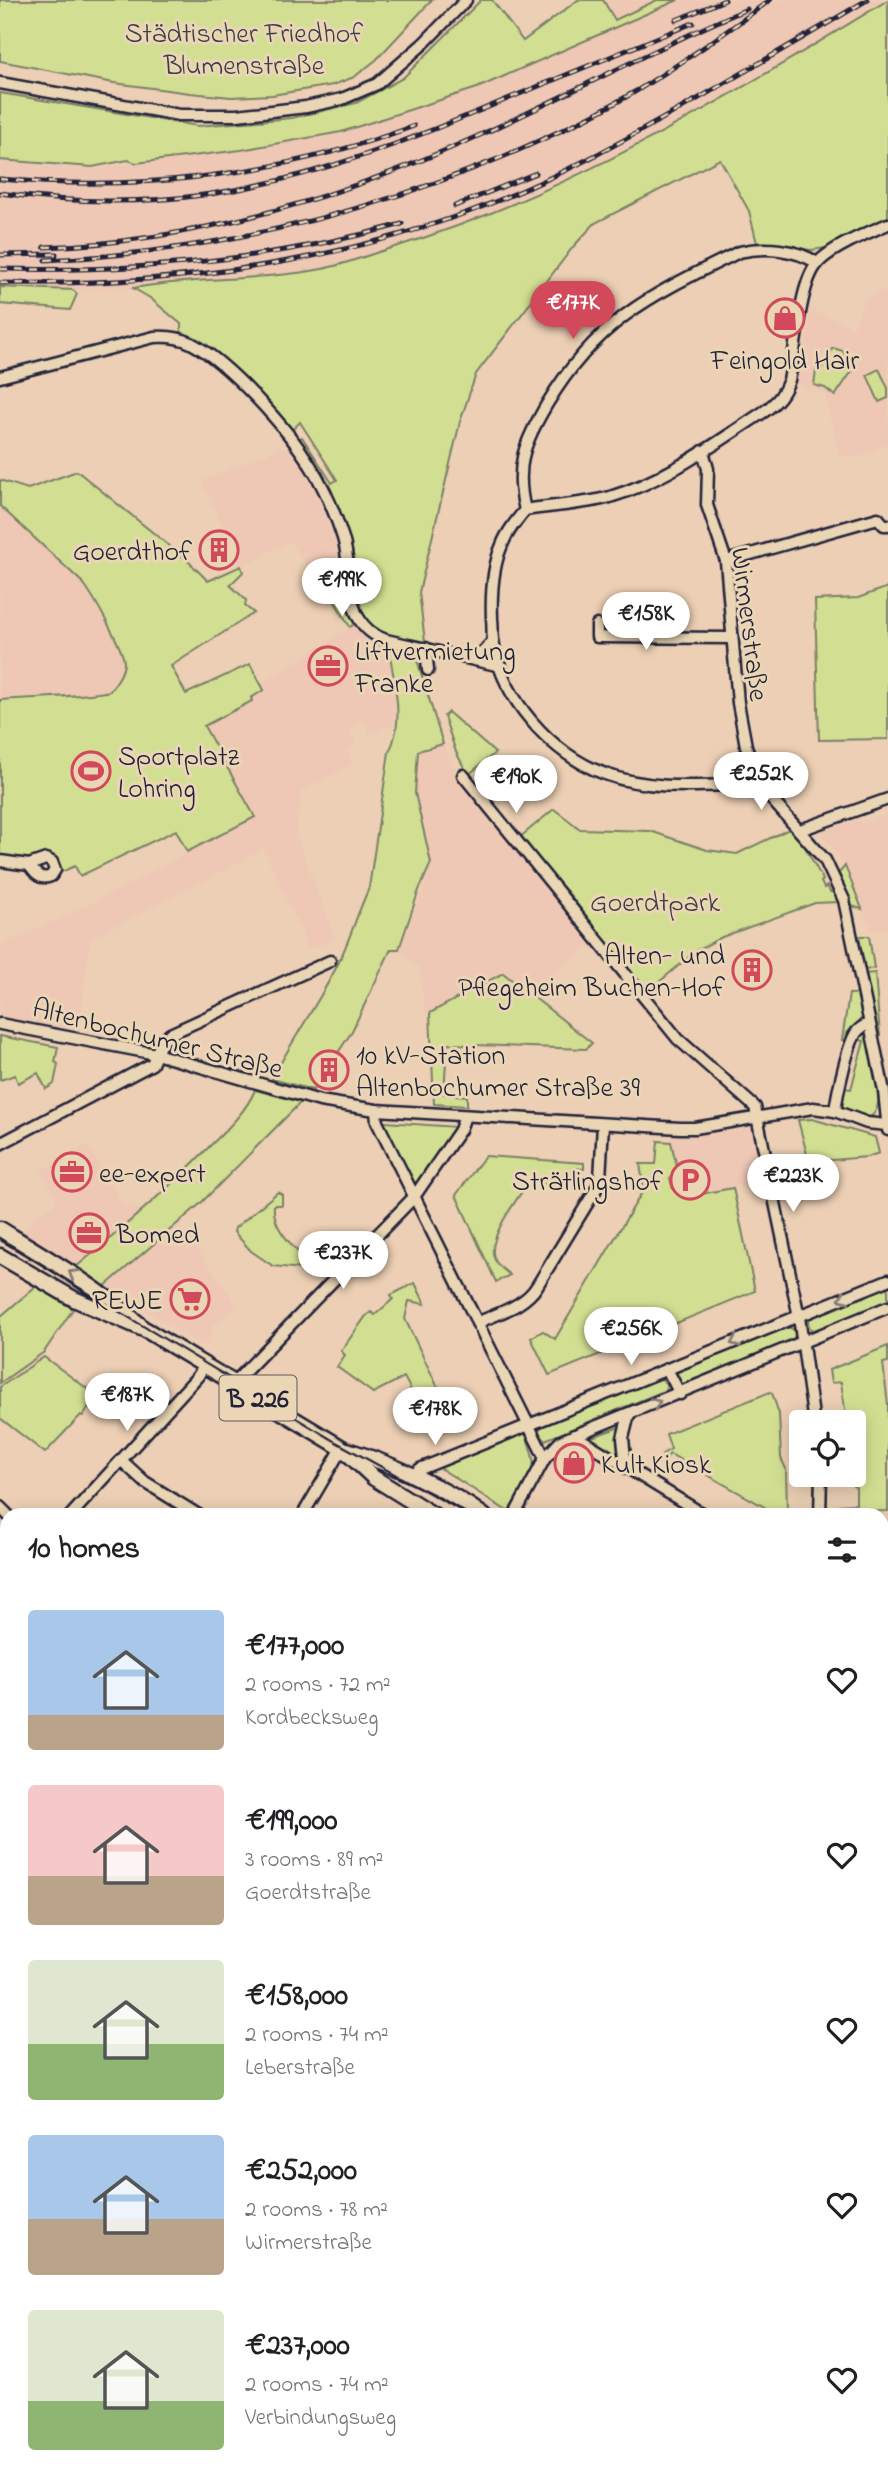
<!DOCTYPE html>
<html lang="en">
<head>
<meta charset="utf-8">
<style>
	:root { --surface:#fff; --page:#f6f6f6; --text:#202124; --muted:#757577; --accent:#d1495b }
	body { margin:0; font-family:"Indie Flower",sans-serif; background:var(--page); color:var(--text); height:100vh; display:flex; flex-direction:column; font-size:26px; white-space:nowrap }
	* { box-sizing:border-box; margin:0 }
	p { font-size:23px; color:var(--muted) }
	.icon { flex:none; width:38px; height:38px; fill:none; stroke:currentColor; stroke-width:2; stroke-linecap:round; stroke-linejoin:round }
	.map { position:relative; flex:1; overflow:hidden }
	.drawer { position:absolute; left:0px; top:1508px; width:889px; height:975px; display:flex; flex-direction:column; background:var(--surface); border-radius:21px 21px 0 0; box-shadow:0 4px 18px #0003 }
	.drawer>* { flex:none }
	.controls { position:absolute; left:789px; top:1410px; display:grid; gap:14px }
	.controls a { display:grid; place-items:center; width:77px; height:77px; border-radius:7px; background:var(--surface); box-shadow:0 4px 18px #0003; font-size:35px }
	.price { position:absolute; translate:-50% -60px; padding:0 16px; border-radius:24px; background:#fff; color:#222; font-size:23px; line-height:46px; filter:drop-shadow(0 2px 4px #0008) }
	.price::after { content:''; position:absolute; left:50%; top:42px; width:21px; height:16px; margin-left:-10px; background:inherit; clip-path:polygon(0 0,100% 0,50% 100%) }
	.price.selected { background:var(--accent); color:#fff }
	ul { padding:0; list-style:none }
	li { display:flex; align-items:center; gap:21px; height:175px; padding:0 28px }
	li span { display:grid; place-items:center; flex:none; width:196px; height:140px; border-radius:7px; color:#555 }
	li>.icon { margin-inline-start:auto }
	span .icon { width:84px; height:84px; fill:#fffc; stroke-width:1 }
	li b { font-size:30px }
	h2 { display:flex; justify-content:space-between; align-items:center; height:84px; padding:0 28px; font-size:30px }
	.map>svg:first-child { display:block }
</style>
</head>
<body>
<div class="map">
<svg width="888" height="2483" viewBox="0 0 888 2483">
	<rect width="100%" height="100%" fill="#eccfb4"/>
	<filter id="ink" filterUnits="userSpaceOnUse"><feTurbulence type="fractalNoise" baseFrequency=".0143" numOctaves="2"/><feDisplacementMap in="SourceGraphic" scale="14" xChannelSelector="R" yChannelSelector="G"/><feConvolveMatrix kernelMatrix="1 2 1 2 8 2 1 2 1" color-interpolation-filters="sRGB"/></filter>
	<g filter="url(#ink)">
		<!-- built -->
		<g fill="#eec8b4">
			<polygon points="603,0 657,0 614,20"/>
			<polygon points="678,0 888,0 706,109 597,166 561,184 439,233 323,269 241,279 153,285 150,298 132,288 73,290 0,287 0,162 94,169 241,150 341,132 477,88"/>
			<polygon points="888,288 888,443 859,457 839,455 825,394 796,384 797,375 802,367 811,310 854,327 864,300"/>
			<polygon points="281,447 296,454 320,496 339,543 336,556 312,573 290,541 241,566 202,481"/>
			<polygon points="0,506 84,584 93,597 124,659 123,671 110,691 74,697 45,696 0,700"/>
			<polygon points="355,624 366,637 377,644 389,647 399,708 396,724 370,734 364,720 349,730 355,743 348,752 353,764 301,792 296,834 335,939 309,949 264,849 90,939 79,1030 0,1016 0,945 85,907 255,817 204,726 252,701 251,698 264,690 261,684"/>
			<polygon points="443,744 459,781 590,944 531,994 503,973 430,1013 425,1013 420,968 399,949 420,900 431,863 415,793 418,751"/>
			<polygon points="888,815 888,929 873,930 862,909 849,874 838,855 820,833 821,831 859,819 862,823"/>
			<polygon points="751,1126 755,1130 765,1182 683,1197 673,1190 670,1177 679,1175 670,1133 702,1135"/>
			<polygon points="87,1145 126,1210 133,1204 142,1213 76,1267 23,1235 32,1219 58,1202 40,1171"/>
			<polygon points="176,1224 192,1242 238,1307 212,1326 214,1330 203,1346 105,1287"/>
		</g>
		<!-- green -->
		<g fill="#d2df92" stroke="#7a8066" stroke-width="2">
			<polygon points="0,0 432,0 376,60 354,77 333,85 272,95 231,97 190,93 114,83 0,61"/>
			<polygon points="481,0 492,0 523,41 578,0 603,0 615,20 657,0 678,0 477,88 341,132 241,150 136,163 128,160 92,167 0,160 0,93 198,126 292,118 356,103 403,78"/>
			<path d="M 888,0 L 888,217 L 826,248 L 811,250 L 757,243 L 749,211 L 720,159 L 595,223 L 573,247 L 476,374 L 460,422 L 419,592 L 425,642 C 410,638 386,638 374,627 C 349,607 355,549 343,520 C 332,491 316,464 298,439 L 302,437 L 332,483 L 337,480 L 300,422 L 292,430 C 266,397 221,348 181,334 L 181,324 L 150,298 L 133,288 C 195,277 259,281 322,269 C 347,264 373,253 398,246 C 574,192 732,95 888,0 Z"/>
			<polygon points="0,287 73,290 77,294 70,310 0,304"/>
			<polygon points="833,348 843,351 852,371 835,396 825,388 814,385 816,371 821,369"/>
			<polygon points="879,369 888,388 888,398 879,402 867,375"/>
			<path d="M 77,471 L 189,562 L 208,581 L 241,566 L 243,572 L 230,585 L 246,600 L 245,606 L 254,613 L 171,666 L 186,694 L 250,664 L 264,690 L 251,698 L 252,701 L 204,726 L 255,817 L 187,852 L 176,830 L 80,876 L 75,866 L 57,874 L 58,863 L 53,857 L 45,855 L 28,858 L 0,856 L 0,700 C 37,697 73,698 110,691 C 116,682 124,673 124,662 C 123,648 93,596 84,584 L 0,506 L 0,480 L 28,489 Z"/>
			<path d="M 336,568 L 340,569 C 350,585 344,604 355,624 L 350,627 L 325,585 L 324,582 Z"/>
			<polygon points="888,587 888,739 819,740 815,600 858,598"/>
			<path d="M 389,647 L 410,652 L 418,663 L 443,744 L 418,751 L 415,793 L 431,863 L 419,890 L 399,949 L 391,949 L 351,1033 L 313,1090 L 272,1079 C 292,1040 318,1004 338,964 C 350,939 357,914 369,888 L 389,752 C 406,719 393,682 389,647 Z"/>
			<polygon points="448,712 495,753 468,775 456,752 444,716"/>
			<polygon points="554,809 580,829 650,831 707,850 737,854 789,829 804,845 823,880 821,882 824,888 827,886 830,892 834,893 838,902 815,903 722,937 697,950 646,993 569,894 519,838"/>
			<polygon points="845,866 862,909 851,906 839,873"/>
			<polygon points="859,936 869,936 874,968 865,970"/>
			<polygon points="503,973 592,1043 586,1049 447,1044 444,1094 467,1096 467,1106 434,1104 430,1013"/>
			<polygon points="875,973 880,1036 878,1036 865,974"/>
			<polygon points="849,994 859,994 863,1017 847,1033 846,1040 842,1040"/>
			<path d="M 861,1033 L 866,1034 L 868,1039 C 873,1057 888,1107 870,1117 L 844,1109 L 841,1104 L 843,1088 L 851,1089 L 864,1041 L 856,1039 Z"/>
			<polygon points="0,1036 58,1047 55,1062 58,1064 54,1084 46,1089 38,1073 18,1083 15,1075 0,1080"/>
			<path d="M 255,1090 L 301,1102 L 200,1204 L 104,1287 L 76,1267 C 122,1229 166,1191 208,1148 C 225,1131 246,1112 255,1090 Z"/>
			<polygon points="812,1119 875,1137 879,1153 867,1157 809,1162 798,1120"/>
			<polygon points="385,1122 457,1127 417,1183 413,1182 385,1127"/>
			<polygon points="658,1141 671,1142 679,1176 670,1178 673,1189 681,1188 684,1197 733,1188 755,1291 549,1375 531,1338 543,1331 555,1339 644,1189 640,1164 656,1164"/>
			<path d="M 485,1156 L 584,1163 L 584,1169 L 573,1168 L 572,1179 L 563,1175 L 554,1190 L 532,1177 C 520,1195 491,1232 493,1253 C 494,1264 503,1269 510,1275 L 496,1282 L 456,1195 Z"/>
			<path d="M 278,1192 L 282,1194 L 282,1205 L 274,1205 C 272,1227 289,1241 302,1257 L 302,1269 L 273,1266 L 251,1251 L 234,1232 L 235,1228 Z"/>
			<polygon points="415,1283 425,1304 409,1301 405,1319 441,1394 419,1405 404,1377 373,1393 337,1367 345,1355 341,1351 366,1316 371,1312 375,1315 393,1299 391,1295"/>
			<polygon points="888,1285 888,1302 815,1331 810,1328 808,1323 809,1318"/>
			<polygon points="36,1286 73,1309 44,1352 0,1383 0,1317"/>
			<polygon points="787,1327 793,1329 795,1334 793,1340 683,1384 678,1381 677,1372"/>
			<polygon points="888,1346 888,1362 883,1363 888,1405 888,1511 839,1512 839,1505 856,1504 856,1487 853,1486 855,1481 854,1423 847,1423 841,1382 831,1383 829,1370"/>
			<polygon points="44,1357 96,1395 83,1416 81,1415 45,1453 0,1418 0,1387"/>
			<polygon points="661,1378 667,1385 666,1390 545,1440 538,1432 541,1427"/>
			<polygon points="770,1392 772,1393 779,1414 781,1458 786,1469 787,1509 770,1510 670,1454 665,1459 662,1454 671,1449 666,1434"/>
			<polygon points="620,1427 619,1449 615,1454 591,1441 592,1437"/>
			<path d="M 525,1433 C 542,1475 533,1474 510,1510 L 507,1511 L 440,1468 Z"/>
			<polygon points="0,1767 7,1767 7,2011 0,2010"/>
			<polygon points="7,2149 7,2393 0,2392 0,2152"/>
			<polygon points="882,2247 888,2252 888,2363 882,2366"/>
		</g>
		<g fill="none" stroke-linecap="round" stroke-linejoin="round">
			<!-- street casing -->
			<g stroke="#22223b" stroke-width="15">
				<g id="street">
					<polyline points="0,83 179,115 237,115 306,107 342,99 377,84 423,44 466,0"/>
					<path d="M 0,377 L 154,337 C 167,336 179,337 191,343 C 228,362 288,429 310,465 C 325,488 335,513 343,538 C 351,563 346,593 358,617 C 364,628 374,636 386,640 L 501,666"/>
					<polyline points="703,451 708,469 707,505 726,561 738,703 746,746 758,784 825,860 844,900 884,1091 888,1130"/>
					<path d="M 525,510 C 514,466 525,441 547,404 C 598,318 654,294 739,252 C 765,246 796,249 817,263"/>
					<polyline points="726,561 878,518 884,525 888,525"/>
					<polyline points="597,625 597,637 731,638"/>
					<polyline points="426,648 428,670"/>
					<polyline points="470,658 483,652 493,641"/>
					<polyline points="463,775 678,1039 755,1107 799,1317 814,1423"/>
					<path d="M 758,784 C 707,785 654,792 605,774 C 551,754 501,698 493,640 C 492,633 493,626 492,619 C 491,594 492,568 502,545 C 507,532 516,521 525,510 C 553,505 582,505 610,497 C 667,480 716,443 765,411 C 777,402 784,394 789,380 C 796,351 799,285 817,264 C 830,248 869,232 888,224"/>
					<polyline points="800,830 888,799"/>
					<path d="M 0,861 L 29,865 L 46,859 L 52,862 L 55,870 L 51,876 C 40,881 35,873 29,865"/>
					<polyline points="0,1024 156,1054 320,1101 376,1110 680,1128 695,1128 813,1108 835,1111 867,1123 887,1125"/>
					<polyline points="376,1110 377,1122 545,1458"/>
					<path d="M 835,1111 C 837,1095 847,1047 856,1033 C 859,1028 865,1026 869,1023"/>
					<polyline points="0,1144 152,1064 161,1043 170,1034 330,961"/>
					<path d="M 477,1323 C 498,1313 525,1306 537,1286 L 598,1186 L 600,1179 L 603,1124"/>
					<polyline points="667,1369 680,1394"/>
					<polyline points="234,1383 414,1197 460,1130 465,1116"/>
					<polyline points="574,1435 706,1516"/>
					<polyline points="122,1461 145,1482 200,1516"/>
					<polyline points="626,1468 623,1438 629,1414"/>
					<polyline points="412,1476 420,1469 888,1280"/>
					<polyline points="0,1507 9,1516"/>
					<polyline points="70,1516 198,1376 204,1366"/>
					<polyline points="302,1516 342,1448"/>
					<polyline points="514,1516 545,1458 561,1441 888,1307"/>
					<polyline points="820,1516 821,1475"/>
					<polyline points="882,1545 888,1545"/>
					<polyline points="0,1591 7,1583"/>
					<polyline points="882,1621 888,1621"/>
					<polyline points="0,1710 7,1711"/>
					<polyline points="882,1900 888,1902"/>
					<polyline points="0,2024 7,2026"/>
					<polyline points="0,2147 7,2144"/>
					<polyline points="882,2194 888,2196"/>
					<polyline points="0,2320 4,2320"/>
					<polyline points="882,2439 888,2445"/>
					<polyline points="0,2449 7,2450"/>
					<polyline points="198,2476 247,2483"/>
					<polyline points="725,2476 732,2483"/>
					<polyline points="75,2483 76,2476"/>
					<polyline points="819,2483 826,2476"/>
				</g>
			</g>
			<!-- secondary casing -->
			<g stroke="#22223b" stroke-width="18">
				<g id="secondary">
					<polyline points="882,2015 888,1999"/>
					<polyline points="510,2483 515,2476"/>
				</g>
			</g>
			<!-- primary casing -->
			<g stroke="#22223b" stroke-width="19">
				<g id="primary">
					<path d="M 0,1229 C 49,1259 97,1287 140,1325"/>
					<polyline points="0,1256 74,1299 146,1330 342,1448 374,1478 435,1516"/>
					<path d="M 347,1450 C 390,1463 448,1489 484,1516"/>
					<polyline points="882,1748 888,1749"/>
					<polyline points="882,1765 888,1767"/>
				</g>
			</g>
			<!-- street -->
			<use href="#street" stroke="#ead5b4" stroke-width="10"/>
			<!-- secondary -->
			<use href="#secondary" stroke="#ead5b4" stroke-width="12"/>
			<!-- primary -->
			<use href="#primary" stroke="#ead5b4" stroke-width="14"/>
			<!-- tram -->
			<g stroke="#22223b" stroke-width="2">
				<polyline points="0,1240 336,1442 471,1516"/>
				<polyline points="882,1755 888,1756"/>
			</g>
			<!-- rail casing -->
			<g stroke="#22223b" stroke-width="5">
				<g id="rail">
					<polyline points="676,20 725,0"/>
					<path d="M 0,179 C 139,192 282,175 414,126"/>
					<path d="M 0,193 C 70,203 141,204 211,194 C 317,178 418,137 517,95 C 576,71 634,47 693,23"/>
					<polyline points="455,206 536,173"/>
					<path d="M 44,247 C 194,242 341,198 478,136 C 569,95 656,47 747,9"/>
					<polyline points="0,255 56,254"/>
					<path d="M 45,260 C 203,253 354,218 500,158 C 547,138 594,116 638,90 C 683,62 727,32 770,0"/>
					<path d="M 0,269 C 136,272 270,261 402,224"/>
					<path d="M 0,283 C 170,286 338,265 497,201 C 565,174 630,137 694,101 C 752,67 810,34 867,0"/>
				</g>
			</g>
			<!-- rail -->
			<use href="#rail" stroke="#ead5b4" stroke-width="2.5" stroke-dasharray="8" stroke-linecap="butt"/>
		</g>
		<!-- one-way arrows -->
		<defs><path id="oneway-chevron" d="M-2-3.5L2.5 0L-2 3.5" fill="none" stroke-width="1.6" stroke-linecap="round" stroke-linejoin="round" transform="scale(1.75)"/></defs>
		<g stroke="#867c78">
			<use href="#oneway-chevron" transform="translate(73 1274) rotate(-149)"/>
			<use href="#oneway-chevron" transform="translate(843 1298) rotate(158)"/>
			<use href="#oneway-chevron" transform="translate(735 1342) rotate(158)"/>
			<use href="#oneway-chevron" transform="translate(656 1403) rotate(-22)"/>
		</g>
	</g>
	<!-- icons -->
	<defs>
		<g id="shop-ring" transform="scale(2.0125)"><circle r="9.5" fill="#ead5b4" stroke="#d1495b" stroke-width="1.5"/><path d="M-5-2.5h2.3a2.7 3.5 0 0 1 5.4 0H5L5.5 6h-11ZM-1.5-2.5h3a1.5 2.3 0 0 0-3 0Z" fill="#d1495b"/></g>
		<g id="building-ring" transform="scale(2.0125)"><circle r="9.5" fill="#ead5b4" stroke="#d1495b" stroke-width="1.5"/><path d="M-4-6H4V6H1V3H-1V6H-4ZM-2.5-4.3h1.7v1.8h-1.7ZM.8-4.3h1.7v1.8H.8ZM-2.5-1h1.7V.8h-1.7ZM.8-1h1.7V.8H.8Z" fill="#d1495b"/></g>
		<g id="office-ring" transform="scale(2.0125)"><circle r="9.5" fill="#ead5b4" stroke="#d1495b" stroke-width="1.5"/><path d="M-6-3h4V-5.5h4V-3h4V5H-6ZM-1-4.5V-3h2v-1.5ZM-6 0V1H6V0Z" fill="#d1495b"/></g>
		<g id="stadium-ring" transform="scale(2.0125)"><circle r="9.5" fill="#ead5b4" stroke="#d1495b" stroke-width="1.5"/><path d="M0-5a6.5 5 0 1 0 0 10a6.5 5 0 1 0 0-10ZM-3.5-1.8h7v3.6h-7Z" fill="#d1495b"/></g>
		<g id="parking-ring" transform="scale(2.0125)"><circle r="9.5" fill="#ead5b4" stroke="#d1495b" stroke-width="1.5"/><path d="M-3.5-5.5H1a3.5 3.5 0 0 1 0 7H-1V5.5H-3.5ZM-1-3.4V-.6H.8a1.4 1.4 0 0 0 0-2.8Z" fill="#d1495b"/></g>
		<g id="supermarket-ring" transform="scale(2.0125)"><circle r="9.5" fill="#ead5b4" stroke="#d1495b" stroke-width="1.5"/><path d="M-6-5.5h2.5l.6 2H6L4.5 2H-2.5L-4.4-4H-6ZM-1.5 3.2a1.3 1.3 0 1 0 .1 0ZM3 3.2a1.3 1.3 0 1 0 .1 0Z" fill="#d1495b"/></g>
	</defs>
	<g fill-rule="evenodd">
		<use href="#shop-ring" x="785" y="318"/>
		<use href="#building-ring" x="219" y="550"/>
		<use href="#office-ring" x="328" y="666"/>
		<use href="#stadium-ring" x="91" y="771"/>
		<use href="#building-ring" x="752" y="970"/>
		<use href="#building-ring" x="329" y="1070"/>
		<use href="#office-ring" x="72" y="1172"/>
		<use href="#parking-ring" x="690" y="1180"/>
		<use href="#office-ring" x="89" y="1233"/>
		<use href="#supermarket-ring" x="190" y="1299"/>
		<use href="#shop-ring" x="574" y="1463"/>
	</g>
	<g text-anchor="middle" stroke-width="6" stroke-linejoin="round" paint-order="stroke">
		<!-- shield labels -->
		<rect fill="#ead5b4" stroke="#5e585f" stroke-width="2" x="219.5" y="1375.5" width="77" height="45" rx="5"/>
		<g font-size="26" font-weight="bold" fill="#22223b">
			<text x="258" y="1407">B 226</text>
		</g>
		<!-- park labels -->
		<g font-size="28" fill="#3c3e48" stroke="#ead5b4">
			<text x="244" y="42">Städtischer Friedhof<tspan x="244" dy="32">Blumenstraße</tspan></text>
			<text x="655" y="911">Goerdtpark</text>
		</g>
		<!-- poi labels -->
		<g font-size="28" fill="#22223b" stroke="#ead5b4" text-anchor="start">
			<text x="785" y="369" text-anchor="middle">Feingold Hair</text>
			<text x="192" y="560" text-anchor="end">Goerdthof</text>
			<text x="355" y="660">Liftvermietung<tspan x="355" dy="32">Franke</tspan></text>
			<text x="118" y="765">Sportplatz<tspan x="118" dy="32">Lohring</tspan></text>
			<text x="725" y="964" text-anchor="end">Alten- und<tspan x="725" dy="32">Pflegeheim Buchen-Hof</tspan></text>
			<text x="356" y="1064">10 kV-Station<tspan x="356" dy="32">Altenbochumer Straße 39</tspan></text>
			<text x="99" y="1182">ee-expert</text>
			<text x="663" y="1190" text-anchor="end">Strätlingshof</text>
			<text x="116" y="1243">Bomed</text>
			<text x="163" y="1309" text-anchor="end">REWE</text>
			<text x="601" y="1473">Kult Kiosk</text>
		</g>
		<!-- street labels -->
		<g font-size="28" fill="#22223b" stroke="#ead5b4">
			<text transform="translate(751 624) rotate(83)" y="10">Wirmerstraße</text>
			<text transform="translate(158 1037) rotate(14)" y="10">Altenbochumer Straße</text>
		</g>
	</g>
</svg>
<div class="controls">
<a><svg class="icon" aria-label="locate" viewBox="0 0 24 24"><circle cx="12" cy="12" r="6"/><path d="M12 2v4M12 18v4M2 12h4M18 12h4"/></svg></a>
</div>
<b class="price selected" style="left:573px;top:341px">€177K</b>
<b class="price" style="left:342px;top:618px">€199K</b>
<b class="price" style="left:646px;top:652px">€158K</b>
<b class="price" style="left:761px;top:812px">€252K</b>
<b class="price" style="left:516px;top:815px">€190K</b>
<b class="price" style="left:793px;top:1214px">€223K</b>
<b class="price" style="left:343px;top:1291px">€237K</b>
<b class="price" style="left:631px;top:1367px">€256K</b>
<b class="price" style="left:127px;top:1433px">€187K</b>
<b class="price" style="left:435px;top:1447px">€178K</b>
<section class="drawer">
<h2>10 homes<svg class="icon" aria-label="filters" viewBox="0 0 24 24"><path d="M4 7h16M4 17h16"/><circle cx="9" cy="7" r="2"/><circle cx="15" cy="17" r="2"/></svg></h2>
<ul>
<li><span style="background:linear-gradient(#a9c7e8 75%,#b9a48a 0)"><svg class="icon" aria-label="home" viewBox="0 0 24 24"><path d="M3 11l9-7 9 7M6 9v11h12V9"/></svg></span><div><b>€177,000</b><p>2 rooms · 72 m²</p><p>Kordbecksweg</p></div><svg class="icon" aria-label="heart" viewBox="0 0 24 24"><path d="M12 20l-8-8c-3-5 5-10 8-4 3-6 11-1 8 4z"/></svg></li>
<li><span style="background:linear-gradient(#f6c9c9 65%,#b9a48a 0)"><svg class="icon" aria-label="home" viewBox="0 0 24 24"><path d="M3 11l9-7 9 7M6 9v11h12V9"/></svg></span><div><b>€199,000</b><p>3 rooms · 89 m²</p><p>Goerdtstraße</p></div><svg class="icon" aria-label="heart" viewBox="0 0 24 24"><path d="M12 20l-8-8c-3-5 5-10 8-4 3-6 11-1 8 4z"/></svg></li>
<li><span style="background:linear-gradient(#dfe7d0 60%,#8fb573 0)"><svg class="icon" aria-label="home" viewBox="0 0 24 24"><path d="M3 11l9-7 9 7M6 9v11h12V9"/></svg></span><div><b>€158,000</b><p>2 rooms · 74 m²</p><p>Leberstraße</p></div><svg class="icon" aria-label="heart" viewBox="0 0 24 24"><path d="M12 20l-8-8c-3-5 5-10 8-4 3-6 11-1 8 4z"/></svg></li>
<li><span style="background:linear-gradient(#a9c7e8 60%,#b9a48a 0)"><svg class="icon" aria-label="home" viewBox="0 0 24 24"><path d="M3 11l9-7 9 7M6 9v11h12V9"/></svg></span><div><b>€252,000</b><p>2 rooms · 78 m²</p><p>Wirmerstraße</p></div><svg class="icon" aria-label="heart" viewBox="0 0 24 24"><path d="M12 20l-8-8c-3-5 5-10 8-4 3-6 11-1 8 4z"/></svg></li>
<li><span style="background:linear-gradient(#dfe7d0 65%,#8fb573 0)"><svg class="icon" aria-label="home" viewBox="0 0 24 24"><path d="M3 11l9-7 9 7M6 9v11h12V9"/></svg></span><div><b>€237,000</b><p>2 rooms · 74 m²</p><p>Verbindungsweg</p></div><svg class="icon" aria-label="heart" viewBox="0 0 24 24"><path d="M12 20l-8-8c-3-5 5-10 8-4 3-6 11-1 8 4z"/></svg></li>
</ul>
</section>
</div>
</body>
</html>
